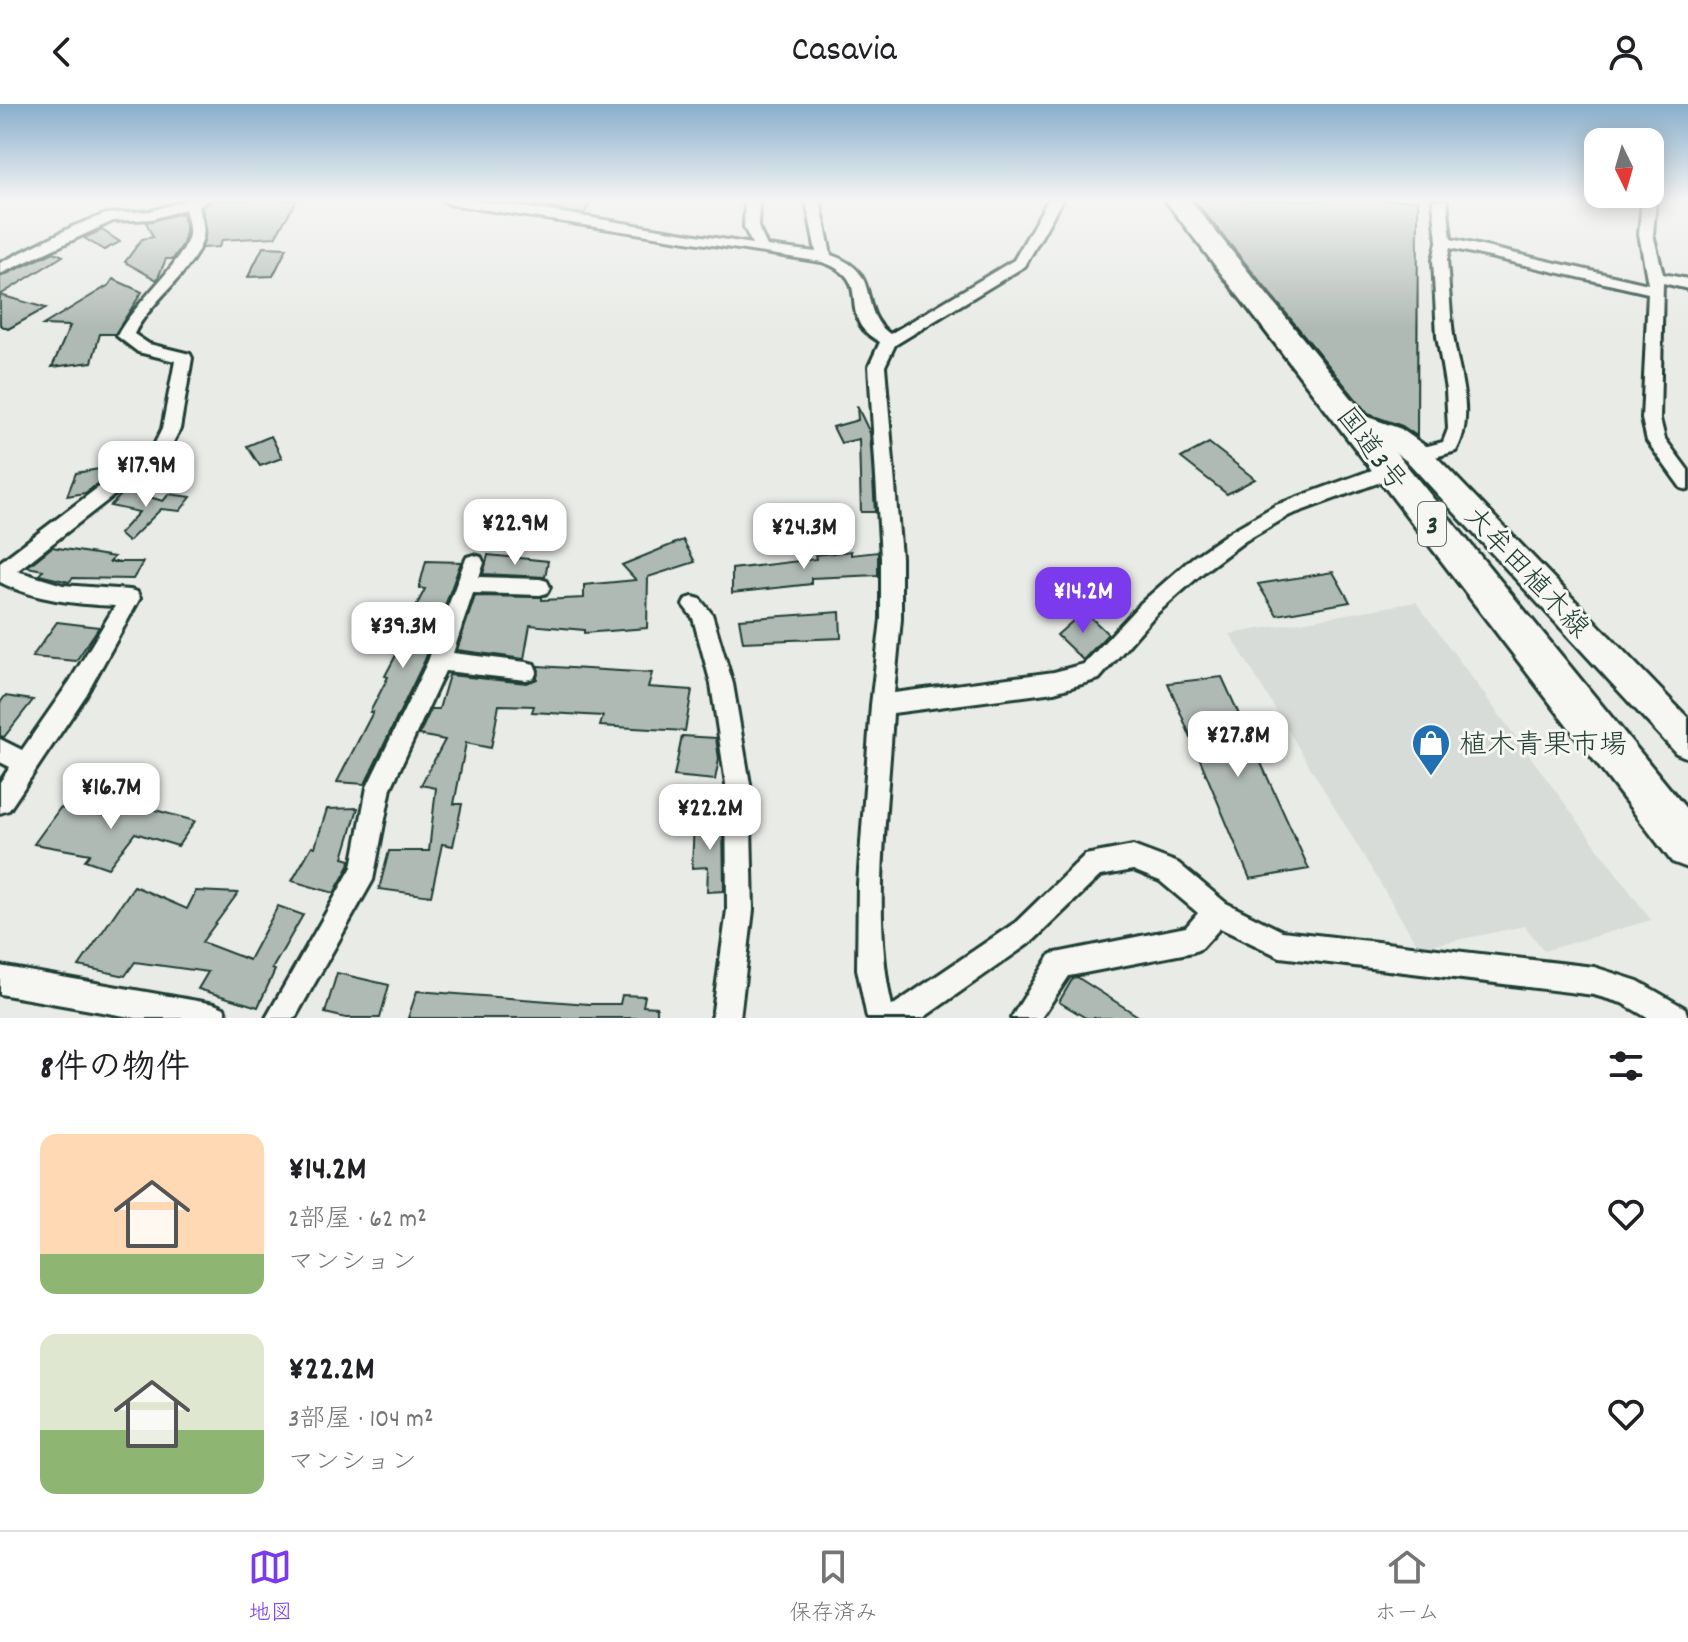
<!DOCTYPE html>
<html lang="ja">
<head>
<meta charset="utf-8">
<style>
	:root { --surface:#fff; --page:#f6f6f6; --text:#202124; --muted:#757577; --line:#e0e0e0; --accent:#7c3aed }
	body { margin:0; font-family:Dekko,"Klee One",sans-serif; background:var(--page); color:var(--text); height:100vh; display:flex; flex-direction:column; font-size:30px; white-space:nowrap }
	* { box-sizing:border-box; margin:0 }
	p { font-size:26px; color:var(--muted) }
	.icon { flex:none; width:44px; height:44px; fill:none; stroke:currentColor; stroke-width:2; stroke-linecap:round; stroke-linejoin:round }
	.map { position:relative; height:914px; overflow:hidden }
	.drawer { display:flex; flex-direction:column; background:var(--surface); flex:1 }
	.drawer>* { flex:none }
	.needle { width:52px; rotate:175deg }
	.buttons { position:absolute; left:1584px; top:24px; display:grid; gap:16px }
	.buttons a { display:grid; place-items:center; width:80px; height:80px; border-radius:16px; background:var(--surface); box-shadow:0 4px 20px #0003; font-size:40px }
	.price { position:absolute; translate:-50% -68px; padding:0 18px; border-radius:16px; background:#fff; color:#222; font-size:26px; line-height:52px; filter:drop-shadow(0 2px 4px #0008) }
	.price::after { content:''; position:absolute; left:50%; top:48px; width:24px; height:18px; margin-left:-12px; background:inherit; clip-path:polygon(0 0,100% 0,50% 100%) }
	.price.on { background:var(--accent); color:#fff }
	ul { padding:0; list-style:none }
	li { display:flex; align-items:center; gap:24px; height:200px; padding:0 40px }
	li span { display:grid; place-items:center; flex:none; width:224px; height:160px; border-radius:16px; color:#555 }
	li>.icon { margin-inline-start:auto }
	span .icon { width:96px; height:96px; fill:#fffc; stroke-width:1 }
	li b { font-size:34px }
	h2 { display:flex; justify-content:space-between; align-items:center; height:96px; padding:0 40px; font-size:34px }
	header { display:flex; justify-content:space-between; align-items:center; height:104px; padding:0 40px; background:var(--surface); font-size:36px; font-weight:600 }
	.tabs { display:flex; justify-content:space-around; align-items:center; height:112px; border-top:2px solid var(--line); background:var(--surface); font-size:22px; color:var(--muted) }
	.tabs a { display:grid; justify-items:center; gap:4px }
	.tabs .on { color:var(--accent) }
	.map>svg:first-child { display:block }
</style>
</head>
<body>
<header><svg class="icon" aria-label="back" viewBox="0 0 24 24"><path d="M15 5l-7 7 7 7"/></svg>Casavia<svg class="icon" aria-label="person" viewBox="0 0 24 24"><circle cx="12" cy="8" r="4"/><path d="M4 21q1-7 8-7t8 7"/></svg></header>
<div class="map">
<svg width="1688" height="914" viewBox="0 0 1688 914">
	<rect width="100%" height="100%" fill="#e9ebe7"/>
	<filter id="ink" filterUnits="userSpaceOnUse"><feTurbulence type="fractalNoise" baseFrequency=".0125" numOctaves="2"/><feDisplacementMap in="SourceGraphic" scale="16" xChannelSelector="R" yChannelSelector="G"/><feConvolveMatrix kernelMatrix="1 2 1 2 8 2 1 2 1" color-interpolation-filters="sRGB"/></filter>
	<g filter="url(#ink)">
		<!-- built -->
		<polygon fill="#d8dcd8" points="1416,498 1651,816 1544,847 1525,822 1419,844 1230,530"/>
		<!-- building -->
		<g fill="#b0bab5" stroke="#1f3d34" stroke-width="2">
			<polygon points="212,96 297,96 275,133 222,136 219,143 202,144 206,124 202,103"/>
			<polygon points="535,96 592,96 584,110 535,102"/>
			<polygon points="1194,96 1418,96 1417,332 1402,322 1368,310"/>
			<polygon points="183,109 186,127 183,140 173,155 166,155 157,176 125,158 142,135 153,133 146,118"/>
			<polygon points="102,126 120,138 104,146 84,134"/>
			<polygon points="263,143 287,144 273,172 248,173"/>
			<polygon points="54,148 63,152 0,191 0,173"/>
			<polygon points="113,175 142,188 115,230 100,230 92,258 52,263 70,222 43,221 109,181"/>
			<polygon points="0,191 46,204 8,225 0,221"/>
			<polygon points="857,302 870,329 875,408 861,408 859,335 841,339 833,323 858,316"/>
			<polygon points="271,332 282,354 260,362 247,342"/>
			<polygon points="1209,339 1255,375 1227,390 1181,354"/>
			<polygon points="111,363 108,372 85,389 67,392 76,369"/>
			<polygon points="126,386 163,397 169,390 191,393 180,407 161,405 128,438 119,430 139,408 110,402"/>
			<polygon points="683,436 695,458 648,473 647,524 584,529 584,526 530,521 524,555 457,546 475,492 542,493 542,496 584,494 584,481 636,476 622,461"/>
			<polygon points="52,443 114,453 110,458 143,458 133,475 73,474 69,478 39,471 43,466 27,463"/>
			<polygon points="851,447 851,451 878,448 878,471 811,474 811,480 732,489 732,465 816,455 815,451"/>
			<polygon points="488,451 548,457 545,473 483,470"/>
			<polygon points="426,457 461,458 425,556 365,680 337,678 373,608 370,608 388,573 385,572 415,515 410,514 425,485 419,484"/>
			<polygon points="1333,468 1350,498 1277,511 1258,480"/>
			<polygon points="1084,507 1108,530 1083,556 1057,531"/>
			<polygon points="840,508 841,534 743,538 739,515"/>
			<polygon points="57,518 99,523 76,557 32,553"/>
			<polygon points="538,562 652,569 648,583 692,586 685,627 600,622 603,612 532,608 534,602 499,601 491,644 466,639 454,700 462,700 453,742 442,740 431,792 379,785 389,747 429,747 436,684 421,681 445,636 419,631 431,605 439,605 449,571 527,579 537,575"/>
			<polygon points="1222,573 1309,765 1250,775 1168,579"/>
			<polygon points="5,592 33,596 4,633 0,632 0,599"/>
			<polygon points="682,632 716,634 719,655 715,676 674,672"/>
			<polygon points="130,699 195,717 178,742 135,729 108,764 85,756 90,750 34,740 60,704 118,714"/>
			<polygon points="358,704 343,754 350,756 349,762 334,789 292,777 312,742 315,743 327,705"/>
			<polygon points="723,716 724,787 707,788 708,763 692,764 694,718"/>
			<polygon points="134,782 187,805 196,787 238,789 202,838 249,856 278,802 303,811 272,865 275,866 258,903 198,885 208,868 135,858 125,872 79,862"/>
			<polygon points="337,869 389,881 380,914 346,914 325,909"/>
			<polygon points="1077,873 1141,914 1086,914 1059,898 1073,874"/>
			<polygon points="417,887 589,900 620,900 622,891 645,892 643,902 657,903 657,914 408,914"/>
		</g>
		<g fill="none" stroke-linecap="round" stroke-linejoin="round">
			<!-- street casing -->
			<g stroke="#1f3d34" stroke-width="6">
				<g id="street">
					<path d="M 187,96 L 209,96 L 198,102 C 201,111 205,122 203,133 C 195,167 150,197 134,230 L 149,240 L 190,250 L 192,254 L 180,325 L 167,350 L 17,467 L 63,481 L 130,486 L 137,488 L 140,494 L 86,591 L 9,706 L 0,709 L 0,678 L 10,663 L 0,658 L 0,635 L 22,646 L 70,577 L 115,502 C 75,500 35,496 0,478 L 0,458 L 154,341 L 162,325 L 175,257 L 138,248 L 117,232 C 132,201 185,158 189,130 C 190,122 187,113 185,105 L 152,115 L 113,117 L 0,170 L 0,159 L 74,122 L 106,110 L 151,107 Z"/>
					<path d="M 442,96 L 471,96 L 550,107 L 752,140 L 744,123 L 745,96 L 759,96 L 758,123 L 767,142 L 816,148 L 806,96 L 820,96 L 831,151 C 885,169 855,204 890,230 L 1014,156 L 1048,96 L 1062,96 L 1025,162 L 895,241 L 885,262 L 901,453 L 901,515 L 894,589 L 1054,568 L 1084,560 L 1141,499 L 1192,454 L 1231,427 L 1276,401 L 1383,362 L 1397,362 L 1399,367 L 1397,372 L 1290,411 L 1245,437 L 1206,466 L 1155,511 L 1099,575 L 1054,588 L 893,609 C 888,703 871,811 892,902 L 1016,818 L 1085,751 L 1133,742 L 1178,759 L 1226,799 L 1282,827 L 1594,863 L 1638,877 L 1685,904 L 1688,914 L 1648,914 L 1622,899 L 1594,891 L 1280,853 L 1220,824 L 1202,844 L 1193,848 L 1069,872 L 1041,914 L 1011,914 L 1051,850 L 1186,823 L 1198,809 L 1160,777 L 1133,766 L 1100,772 L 1034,836 L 923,914 L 867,914 L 857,865 L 858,780 L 871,601 L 881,515 L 881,453 L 869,262 L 880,238 C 875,235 868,231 864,226 C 843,199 870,174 822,158 L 449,100 Z"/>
					<path d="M 1433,96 L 1447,96 L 1451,135 L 1648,180 L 1639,130 L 1642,96 L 1656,96 L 1653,130 L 1663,170 L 1688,175 L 1688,185 L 1663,179 L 1660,315 L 1665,335 L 1688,366 L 1688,386 L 1681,384 L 1647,337 L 1642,315 L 1648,189 L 1450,144 L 1447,156 C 1449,181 1450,206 1453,231 C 1458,268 1476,312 1456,347 L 1418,358 L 1412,356 L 1409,351 L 1412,346 L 1443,338 L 1448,325 L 1446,286 L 1437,232 L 1433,156 L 1437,138 Z"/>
					<polygon points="474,451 481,453 484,459 479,473 540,475 547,477 550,483 547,489 540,491 473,489 453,549 526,558 534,560 537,567 534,574 526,576 445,567 391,684 373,776 295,914 266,914 352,763 367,683 428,557 464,459 467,453"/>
					<polygon points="693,493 700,495 712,510 733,580 750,680 753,806 740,914 712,914 727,806 726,680 711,580 693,514 683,501 686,495"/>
					<polygon points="0,862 214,900 224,904 228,914 136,914 0,890"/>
				</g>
			</g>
			<!-- primary casing -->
			<g stroke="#1f3d34" stroke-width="6">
				<polygon id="primary" points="1354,308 1401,325 1428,344 1688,614 1688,654 1676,649 1408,358 1383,339 1345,323 1341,317 1345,311"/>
			</g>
			<!-- highway casing -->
			<g stroke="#1f3d34" stroke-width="6">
				<polygon id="highway" points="1165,96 1190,96 1688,707 1688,764 1672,758"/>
			</g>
			<!-- street -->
			<use href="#street" fill="#f6f6f2" fill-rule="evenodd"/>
			<!-- primary -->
			<use href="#primary" fill="#f6f6f2" fill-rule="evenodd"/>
			<!-- highway -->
			<use href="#highway" fill="#f6f6f2" fill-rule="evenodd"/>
		</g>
	</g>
	<!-- sky -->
	<linearGradient id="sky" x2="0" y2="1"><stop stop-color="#88aecb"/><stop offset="0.43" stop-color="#f5f6f4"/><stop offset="1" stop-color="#f5f6f4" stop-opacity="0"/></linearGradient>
	<rect width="1688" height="224" fill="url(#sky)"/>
	<!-- icons -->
	<defs>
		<g id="shop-pin" transform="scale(2)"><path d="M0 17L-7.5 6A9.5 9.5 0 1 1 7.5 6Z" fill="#1f6fb2" stroke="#f6f6f2"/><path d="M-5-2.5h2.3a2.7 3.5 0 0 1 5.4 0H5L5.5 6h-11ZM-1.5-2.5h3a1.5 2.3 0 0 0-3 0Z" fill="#fff"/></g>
	</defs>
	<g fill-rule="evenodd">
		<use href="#shop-pin" x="1431" y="639"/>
	</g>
	<g text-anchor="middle" stroke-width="6" stroke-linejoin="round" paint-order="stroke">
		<!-- shield labels -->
		<rect fill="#f6f6f2" stroke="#60746d" stroke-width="2" x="1418" y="398" width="28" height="44" rx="6"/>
		<g font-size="26" font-weight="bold" fill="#1f3d34">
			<text x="1432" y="429">3</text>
		</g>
		<!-- street labels -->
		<g font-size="28" fill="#1f3d34" stroke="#f6f6f2">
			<text transform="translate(1373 344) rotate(53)" y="10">国道3号</text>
			<text transform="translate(1528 467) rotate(47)" y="10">大牟田植木線</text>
		</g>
		<!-- poi labels -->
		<g font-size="28" fill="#1f3d34" stroke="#f6f6f2" text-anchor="start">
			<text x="1459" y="649">植木青果市場</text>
		</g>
	</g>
</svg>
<div class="buttons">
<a><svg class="needle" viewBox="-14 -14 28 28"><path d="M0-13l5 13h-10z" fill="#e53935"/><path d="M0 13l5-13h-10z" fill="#757577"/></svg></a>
</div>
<b class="price" style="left:146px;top:405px">¥17.9M</b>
<b class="price" style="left:515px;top:463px">¥22.9M</b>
<b class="price" style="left:804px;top:467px">¥24.3M</b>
<b class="price on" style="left:1083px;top:531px">¥14.2M</b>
<b class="price" style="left:403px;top:566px">¥39.3M</b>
<b class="price" style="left:1238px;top:675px">¥27.8M</b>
<b class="price" style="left:111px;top:727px">¥16.7M</b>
<b class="price" style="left:710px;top:748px">¥22.2M</b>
</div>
<section class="drawer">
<h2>8件の物件<svg class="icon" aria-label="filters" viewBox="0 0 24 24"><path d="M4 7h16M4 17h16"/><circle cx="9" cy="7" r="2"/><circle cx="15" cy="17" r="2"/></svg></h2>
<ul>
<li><span style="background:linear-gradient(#ffd9b3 75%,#8fb573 0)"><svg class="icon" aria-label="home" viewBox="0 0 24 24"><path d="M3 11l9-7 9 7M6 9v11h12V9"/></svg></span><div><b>¥14.2M</b><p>2部屋 · 62 m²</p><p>マンション</p></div><svg class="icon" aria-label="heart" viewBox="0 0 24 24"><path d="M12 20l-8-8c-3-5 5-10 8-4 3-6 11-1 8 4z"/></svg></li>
<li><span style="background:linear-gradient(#dfe7d0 60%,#8fb573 0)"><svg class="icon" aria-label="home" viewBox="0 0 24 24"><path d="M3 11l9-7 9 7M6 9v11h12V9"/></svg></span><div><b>¥22.2M</b><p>3部屋 · 104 m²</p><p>マンション</p></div><svg class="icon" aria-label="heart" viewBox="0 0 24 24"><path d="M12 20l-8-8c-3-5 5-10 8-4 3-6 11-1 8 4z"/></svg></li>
</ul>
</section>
<nav class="tabs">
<a class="on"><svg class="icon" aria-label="map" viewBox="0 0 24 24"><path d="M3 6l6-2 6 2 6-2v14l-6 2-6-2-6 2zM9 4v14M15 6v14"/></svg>地図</a>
<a><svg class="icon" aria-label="saved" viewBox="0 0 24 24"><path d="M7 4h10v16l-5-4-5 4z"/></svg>保存済み</a>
<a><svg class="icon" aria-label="home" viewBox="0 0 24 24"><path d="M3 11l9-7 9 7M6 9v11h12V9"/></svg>ホーム</a>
</nav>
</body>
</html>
